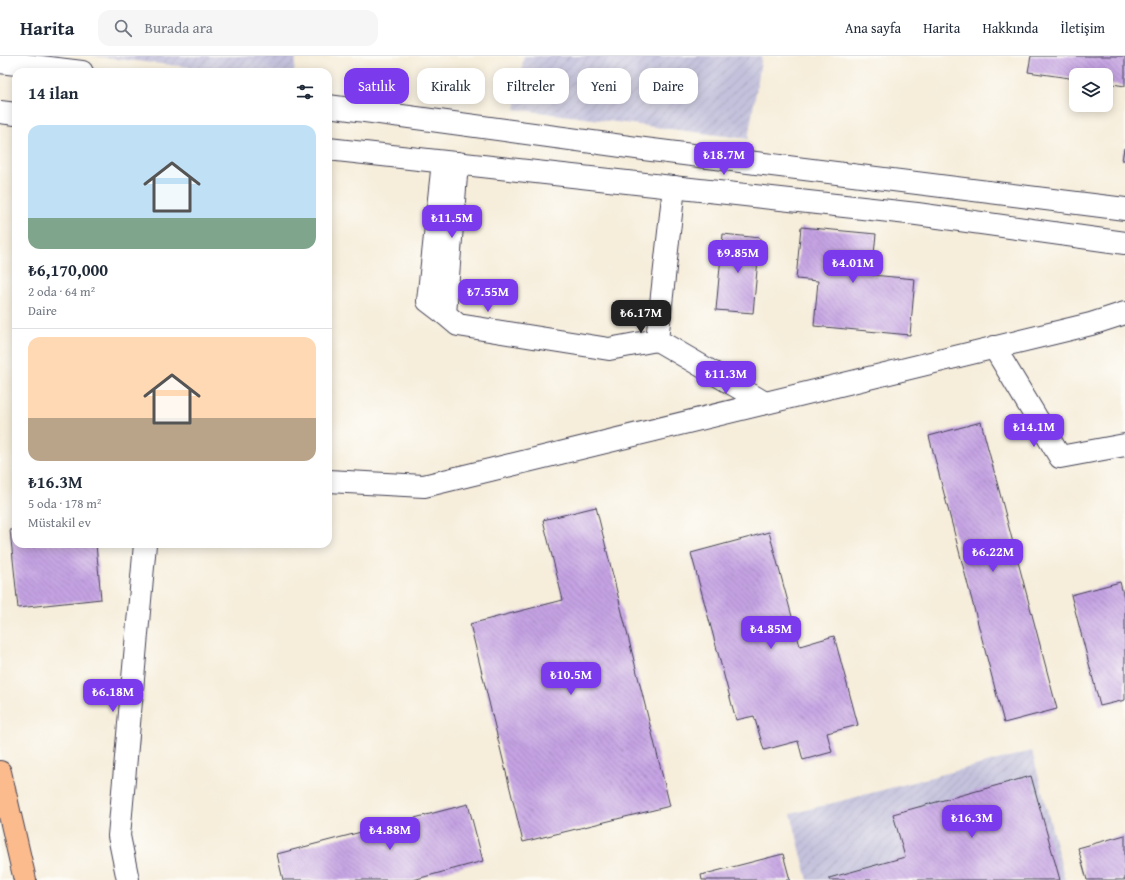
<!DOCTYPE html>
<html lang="tr">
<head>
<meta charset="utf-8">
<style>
	:root { --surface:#fff; --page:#f6f6f7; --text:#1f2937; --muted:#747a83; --line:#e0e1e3; --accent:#7c3aed }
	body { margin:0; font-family:"Gentium Book Plus",serif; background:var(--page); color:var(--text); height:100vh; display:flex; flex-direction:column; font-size:15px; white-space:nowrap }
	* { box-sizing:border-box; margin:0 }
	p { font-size:13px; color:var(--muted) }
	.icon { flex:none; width:22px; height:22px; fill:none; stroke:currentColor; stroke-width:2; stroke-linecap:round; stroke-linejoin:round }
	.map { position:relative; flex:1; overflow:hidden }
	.sheet { position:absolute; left:12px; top:12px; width:320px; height:480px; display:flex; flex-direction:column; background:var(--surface); border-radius:12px; box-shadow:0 2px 10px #0003 }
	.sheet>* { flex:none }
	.top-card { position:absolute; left:344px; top:12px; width:380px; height:36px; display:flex; gap:8px }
	.fabs { position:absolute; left:1069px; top:12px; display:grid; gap:8px }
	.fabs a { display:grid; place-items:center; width:44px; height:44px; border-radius:8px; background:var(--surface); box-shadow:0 2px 10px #0003; font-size:20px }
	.price { position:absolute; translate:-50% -34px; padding:0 9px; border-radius:8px; background:var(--accent); color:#fff; font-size:13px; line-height:26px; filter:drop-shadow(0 1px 2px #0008) }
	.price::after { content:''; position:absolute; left:50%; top:24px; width:12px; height:9px; margin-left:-6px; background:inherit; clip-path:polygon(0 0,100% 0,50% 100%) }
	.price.active { background:#222; color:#fff }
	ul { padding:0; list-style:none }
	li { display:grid; align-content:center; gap:8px; height:212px; padding:0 16px }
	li+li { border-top:1px solid var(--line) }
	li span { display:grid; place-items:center; height:124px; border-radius:12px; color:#555 }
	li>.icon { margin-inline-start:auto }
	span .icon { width:72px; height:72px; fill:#fffc; stroke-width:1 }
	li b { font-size:17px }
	h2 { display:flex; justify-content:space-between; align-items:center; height:48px; padding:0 16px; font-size:17px }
	.tag { padding:0 14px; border-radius:12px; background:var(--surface); box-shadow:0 2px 10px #0003; font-size:14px; line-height:36px }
	.tag.active { background:var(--accent); color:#fff }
	header { display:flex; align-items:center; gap:24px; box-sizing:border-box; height:56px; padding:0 20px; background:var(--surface); border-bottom:1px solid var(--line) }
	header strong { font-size:19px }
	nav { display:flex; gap:22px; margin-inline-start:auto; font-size:14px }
	.search { width:280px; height:36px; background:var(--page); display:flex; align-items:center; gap:10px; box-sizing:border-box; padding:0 14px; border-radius:12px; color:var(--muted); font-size:15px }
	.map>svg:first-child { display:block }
</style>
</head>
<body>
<header>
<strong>Harita</strong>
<div class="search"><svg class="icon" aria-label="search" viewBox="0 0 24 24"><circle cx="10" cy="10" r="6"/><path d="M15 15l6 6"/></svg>Burada ara</div>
<nav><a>Ana sayfa</a><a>Harita</a><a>Hakkında</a><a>İletişim</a></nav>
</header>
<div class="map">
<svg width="1125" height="824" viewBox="0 0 1125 824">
	<defs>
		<pattern id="industrial-furrows" width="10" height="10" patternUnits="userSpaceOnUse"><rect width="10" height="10" fill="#c3c1db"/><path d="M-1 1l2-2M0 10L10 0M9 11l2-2" fill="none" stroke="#a7a6bd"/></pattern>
		<pattern id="building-back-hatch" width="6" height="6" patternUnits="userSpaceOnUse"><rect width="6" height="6" fill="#c5a3e3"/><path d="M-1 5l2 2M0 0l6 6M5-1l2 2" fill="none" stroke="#a084b9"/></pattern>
	</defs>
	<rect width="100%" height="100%" fill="#fdfcf7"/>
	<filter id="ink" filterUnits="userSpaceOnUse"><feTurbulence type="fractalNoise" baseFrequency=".025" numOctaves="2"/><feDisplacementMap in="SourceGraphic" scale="8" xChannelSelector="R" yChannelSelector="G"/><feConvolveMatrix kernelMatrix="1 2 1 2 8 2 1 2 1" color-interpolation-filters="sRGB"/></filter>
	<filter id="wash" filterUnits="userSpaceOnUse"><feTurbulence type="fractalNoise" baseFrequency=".012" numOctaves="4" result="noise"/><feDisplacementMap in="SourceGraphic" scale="16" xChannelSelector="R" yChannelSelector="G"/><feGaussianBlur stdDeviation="0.9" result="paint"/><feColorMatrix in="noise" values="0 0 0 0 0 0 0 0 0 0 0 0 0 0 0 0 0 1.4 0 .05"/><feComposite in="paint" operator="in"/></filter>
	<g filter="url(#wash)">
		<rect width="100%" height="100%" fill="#f6edda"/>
		<!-- industrial -->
		<g fill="url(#industrial-furrows)">
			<polygon points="91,0 296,0 294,16 231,16"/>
			<polygon points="524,0 762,0 748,83 515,53"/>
			<polygon points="1032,695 1065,824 808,824 791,758"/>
		</g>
		<g id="blocks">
			<!-- building -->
			<g fill="url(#building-back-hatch)">
				<polygon points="1031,0 1125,0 1125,30 1106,27 1106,19 1076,19 1076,23 1028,16"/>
				<polygon points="1124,92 1125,92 1125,104 1122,104"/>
				<polygon points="801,171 876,178 872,219 915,223 910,279 814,270 818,225 796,223"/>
				<polygon points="723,178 760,182 753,257 716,254"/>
				<polygon points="981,366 1057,653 1004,667 929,380"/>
				<polygon points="596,451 670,750 523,786 470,568 563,544 543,464"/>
				<polygon points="10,474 16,474 16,488 96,488 101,543 18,552"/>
				<polygon points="769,476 800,590 834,580 858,669 827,677 832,696 803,704 798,685 764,694 754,660 736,664 691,497"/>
				<polygon points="1120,526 1125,546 1125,644 1100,650 1071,539"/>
				<polygon points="1031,720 1060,824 829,824 829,822 905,801 893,758"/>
				<polygon points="468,748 483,805 413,824 283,824 277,798"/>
				<polygon points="1125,779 1125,824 1087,824 1078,792"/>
				<polygon points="783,798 790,824 702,824 701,819"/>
			</g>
		</g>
	</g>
	<g filter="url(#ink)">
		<use href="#blocks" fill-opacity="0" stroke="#424053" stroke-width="1"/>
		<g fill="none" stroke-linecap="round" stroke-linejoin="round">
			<!-- minor casing -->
			<g stroke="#424053" stroke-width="24">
				<g id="minor">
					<polyline points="0,6 82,16"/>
					<polyline points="328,50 644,93 1125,153"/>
					<polyline points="0,56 16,58"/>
					<polyline points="328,93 917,158 1125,187"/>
					<polyline points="457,107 445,258 458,269 609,293 657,284"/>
					<polyline points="674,131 657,284 765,347"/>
					<polyline points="445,258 428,245 442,115 446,113"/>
					<polyline points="994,291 1060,401 1125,389"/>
					<polyline points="328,425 424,430 1091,268 1125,257"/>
					<polyline points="128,824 119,780 145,488"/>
				</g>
			</g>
			<!-- major casing -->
			<g stroke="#424053" stroke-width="24">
				<polyline id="major" points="0,716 25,824"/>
			</g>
			<!-- minor -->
			<use href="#minor" stroke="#fff" stroke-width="22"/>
			<!-- major -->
			<use href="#major" stroke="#fbbb8d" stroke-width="22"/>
		</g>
	</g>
</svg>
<div class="fabs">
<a><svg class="icon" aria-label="layers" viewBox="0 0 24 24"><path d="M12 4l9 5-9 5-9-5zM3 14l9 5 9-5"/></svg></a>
</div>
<b class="price" style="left:724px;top:120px">₺18.7M</b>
<b class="price" style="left:452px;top:183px">₺11.5M</b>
<b class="price" style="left:738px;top:218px">₺9.85M</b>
<b class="price" style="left:853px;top:228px">₺4.01M</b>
<b class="price" style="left:488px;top:257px">₺7.55M</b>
<b class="price active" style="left:641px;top:278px">₺6.17M</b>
<b class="price" style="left:726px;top:339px">₺11.3M</b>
<b class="price" style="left:1034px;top:392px">₺14.1M</b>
<b class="price" style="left:993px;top:517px">₺6.22M</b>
<b class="price" style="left:771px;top:594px">₺4.85M</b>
<b class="price" style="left:571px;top:640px">₺10.5M</b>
<b class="price" style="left:113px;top:657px">₺6.18M</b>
<b class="price" style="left:972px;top:783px">₺16.3M</b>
<b class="price" style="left:390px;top:795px">₺4.88M</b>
<div class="top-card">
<a class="tag active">Satılık</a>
<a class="tag">Kiralık</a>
<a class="tag">Filtreler</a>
<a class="tag">Yeni</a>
<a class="tag">Daire</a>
</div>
<section class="sheet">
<h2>14 ilan<svg class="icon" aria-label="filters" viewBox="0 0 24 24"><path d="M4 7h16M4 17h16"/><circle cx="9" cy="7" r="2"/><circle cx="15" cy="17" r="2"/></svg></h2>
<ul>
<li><span style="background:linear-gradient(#bfe0f5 75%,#7fa58c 0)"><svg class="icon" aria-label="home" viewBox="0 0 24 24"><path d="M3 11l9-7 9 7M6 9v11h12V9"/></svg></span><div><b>₺6,170,000</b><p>2 oda · 64 m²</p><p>Daire</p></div></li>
<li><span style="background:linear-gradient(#ffd9b3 65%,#b9a48a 0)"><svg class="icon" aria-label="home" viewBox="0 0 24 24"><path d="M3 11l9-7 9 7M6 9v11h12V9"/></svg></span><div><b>₺16.3M</b><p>5 oda · 178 m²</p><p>Müstakil ev</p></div></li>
</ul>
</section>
</div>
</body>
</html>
